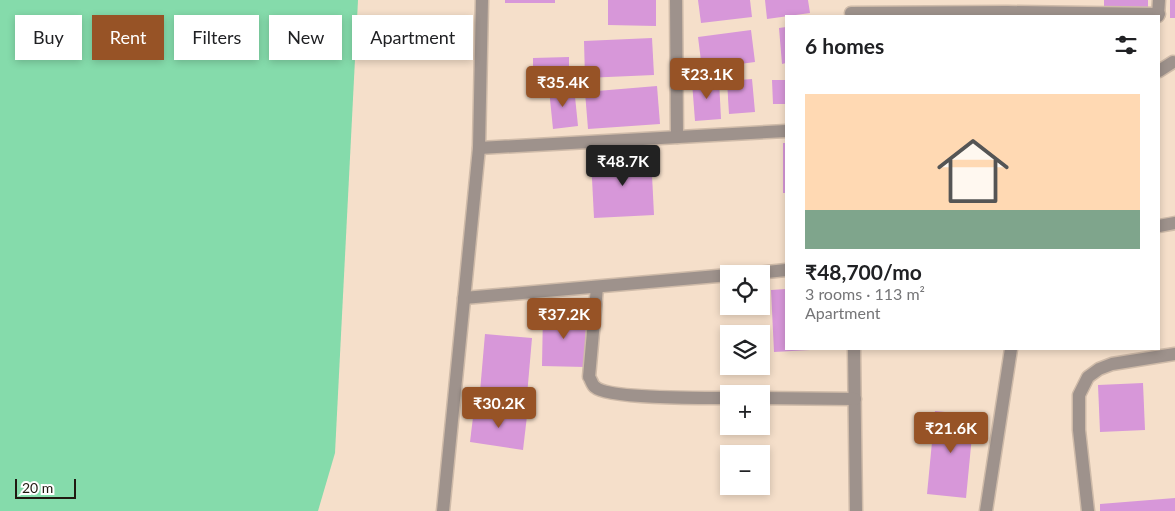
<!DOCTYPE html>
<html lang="en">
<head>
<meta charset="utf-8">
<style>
	:root { --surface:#fff; --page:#f2f2f2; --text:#202124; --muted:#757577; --accent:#975326 }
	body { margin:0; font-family:Lato,sans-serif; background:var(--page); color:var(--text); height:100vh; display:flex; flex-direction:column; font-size:19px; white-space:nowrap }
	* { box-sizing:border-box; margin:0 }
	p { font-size:16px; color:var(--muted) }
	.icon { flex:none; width:28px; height:28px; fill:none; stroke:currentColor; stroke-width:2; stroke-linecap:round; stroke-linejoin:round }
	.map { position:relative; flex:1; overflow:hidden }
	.side { position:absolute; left:785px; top:15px; width:375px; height:335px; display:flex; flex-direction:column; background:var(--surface); border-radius:0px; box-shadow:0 2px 8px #0003 }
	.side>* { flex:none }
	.top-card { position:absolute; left:15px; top:15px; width:475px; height:45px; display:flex; gap:10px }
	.fabs { position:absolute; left:720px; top:265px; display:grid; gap:10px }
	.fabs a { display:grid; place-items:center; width:50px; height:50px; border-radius:0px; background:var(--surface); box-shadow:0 2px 8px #0003; font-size:25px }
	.scale { position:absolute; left:15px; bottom:12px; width:61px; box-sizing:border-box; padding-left:5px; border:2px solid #201911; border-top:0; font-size:14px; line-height:18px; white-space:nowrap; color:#201911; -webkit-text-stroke:4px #fff; paint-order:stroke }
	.price { position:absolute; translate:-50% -42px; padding:0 11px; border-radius:5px; background:var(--accent); color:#fff; font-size:16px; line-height:32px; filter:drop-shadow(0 1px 2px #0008) }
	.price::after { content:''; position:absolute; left:50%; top:30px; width:15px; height:11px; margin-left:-8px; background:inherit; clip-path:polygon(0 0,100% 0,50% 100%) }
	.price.current { background:#222; color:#fff }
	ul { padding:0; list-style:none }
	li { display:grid; align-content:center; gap:10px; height:265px; padding:0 20px }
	li span { display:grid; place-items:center; height:155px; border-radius:0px; color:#555 }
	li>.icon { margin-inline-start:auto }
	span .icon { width:90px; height:90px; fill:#fffc; stroke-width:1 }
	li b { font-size:21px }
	h2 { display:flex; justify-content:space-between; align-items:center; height:60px; padding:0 20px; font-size:21px }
	.chip { padding:0 18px; border-radius:0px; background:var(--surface); box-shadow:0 2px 8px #0003; font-size:18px; line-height:45px }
	.chip.current { background:var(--accent); color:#fff }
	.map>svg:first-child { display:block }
</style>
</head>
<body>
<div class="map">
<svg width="1175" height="511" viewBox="0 0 1175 511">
	<rect width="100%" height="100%" fill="#f5dfca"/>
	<!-- green -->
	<polygon fill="#85dbab" points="0,0 358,0 335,453 318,511 0,511"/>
	<!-- building -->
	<g fill="#d797d9">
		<rect x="505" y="0" width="50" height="3"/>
		<polygon points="608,0 656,0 656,26 608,25"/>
		<polygon points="698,0 750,0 752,17 701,23"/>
		<polygon points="765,0 808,0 810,13 767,19"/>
		<polygon points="1104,0 1148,0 1148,9 1104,10"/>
		<rect x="1170" y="0" width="5" height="18"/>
		<polygon points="786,27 786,63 782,64 779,28"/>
		<polygon points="751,30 755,62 702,69 698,37"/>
		<polygon points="652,38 654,75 585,78 584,41"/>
		<polygon points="569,57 569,82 533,83 533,58"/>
		<polygon points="752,79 755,112 729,114 727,81"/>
		<polygon points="719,80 721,119 695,121 692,82"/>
		<polygon points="772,80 786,80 786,104 773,104"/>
		<polygon points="657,86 660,124 588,129 585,92"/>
		<polygon points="574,87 578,126 553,129 549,89"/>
		<rect x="783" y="143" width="3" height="50"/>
		<polygon points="651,155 654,215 594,218 591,159"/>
		<polygon points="786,289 786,349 810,349 810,350 774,352 771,290"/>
		<polygon points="543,312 586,313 585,367 542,366"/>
		<polygon points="485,334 532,338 526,407 479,403"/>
		<polygon points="1143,383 1145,430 1100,432 1098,385"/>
		<polygon points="474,409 527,416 523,450 470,442"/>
		<polygon points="935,411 974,415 966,498 927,494"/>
		<polygon points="1175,498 1175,511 1100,511 1100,504"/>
	</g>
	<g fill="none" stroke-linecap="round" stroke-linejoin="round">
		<!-- minor casing -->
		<g stroke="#cfbba9" stroke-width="15">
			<g id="minor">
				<polyline points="676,0 677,137"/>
				<polyline points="851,13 1007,12 1159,14"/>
				<polyline points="1158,16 1159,0"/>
				<polyline points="1159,71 1173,62"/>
				<polyline points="479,148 786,131"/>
				<polyline points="1159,226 1175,223"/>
				<polyline points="748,274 786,270"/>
				<path d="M 597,287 L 589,377 C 591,379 592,385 595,387 C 608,399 707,398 729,398"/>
				<polyline points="464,298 729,275"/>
				<polyline points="854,349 856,511"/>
				<polyline points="761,398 855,399"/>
				<polyline points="443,511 479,148 482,0"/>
				<polyline points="986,511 1011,349"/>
				<polyline points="1088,511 1079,430 1079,395 1088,377 1099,369 1112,364 1175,354"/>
			</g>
		</g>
		<!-- minor -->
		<use href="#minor" stroke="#9e928c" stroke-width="12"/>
	</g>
</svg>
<div class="fabs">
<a><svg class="icon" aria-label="locate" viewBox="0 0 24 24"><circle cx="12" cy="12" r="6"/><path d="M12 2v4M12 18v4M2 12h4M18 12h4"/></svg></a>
<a><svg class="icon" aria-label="layers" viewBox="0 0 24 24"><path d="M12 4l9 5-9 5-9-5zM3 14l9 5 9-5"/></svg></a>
<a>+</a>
<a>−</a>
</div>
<div class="scale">20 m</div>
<b class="price" style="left:707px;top:100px">₹23.1K</b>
<b class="price" style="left:563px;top:108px">₹35.4K</b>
<b class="price current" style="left:623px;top:187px">₹48.7K</b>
<b class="price" style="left:564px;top:340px">₹37.2K</b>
<b class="price" style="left:499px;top:429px">₹30.2K</b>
<b class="price" style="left:951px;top:454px">₹21.6K</b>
<div class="top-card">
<a class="chip">Buy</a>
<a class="chip current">Rent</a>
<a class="chip">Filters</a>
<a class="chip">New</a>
<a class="chip">Apartment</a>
</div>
<section class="side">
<h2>6 homes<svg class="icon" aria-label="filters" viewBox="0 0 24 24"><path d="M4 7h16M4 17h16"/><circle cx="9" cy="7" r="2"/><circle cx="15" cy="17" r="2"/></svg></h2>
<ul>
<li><span style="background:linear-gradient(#ffd9b3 75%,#7fa58c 0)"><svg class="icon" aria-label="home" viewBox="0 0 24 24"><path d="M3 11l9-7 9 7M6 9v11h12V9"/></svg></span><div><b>₹48,700/mo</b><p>3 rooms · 113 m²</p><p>Apartment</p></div></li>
</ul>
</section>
</div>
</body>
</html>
